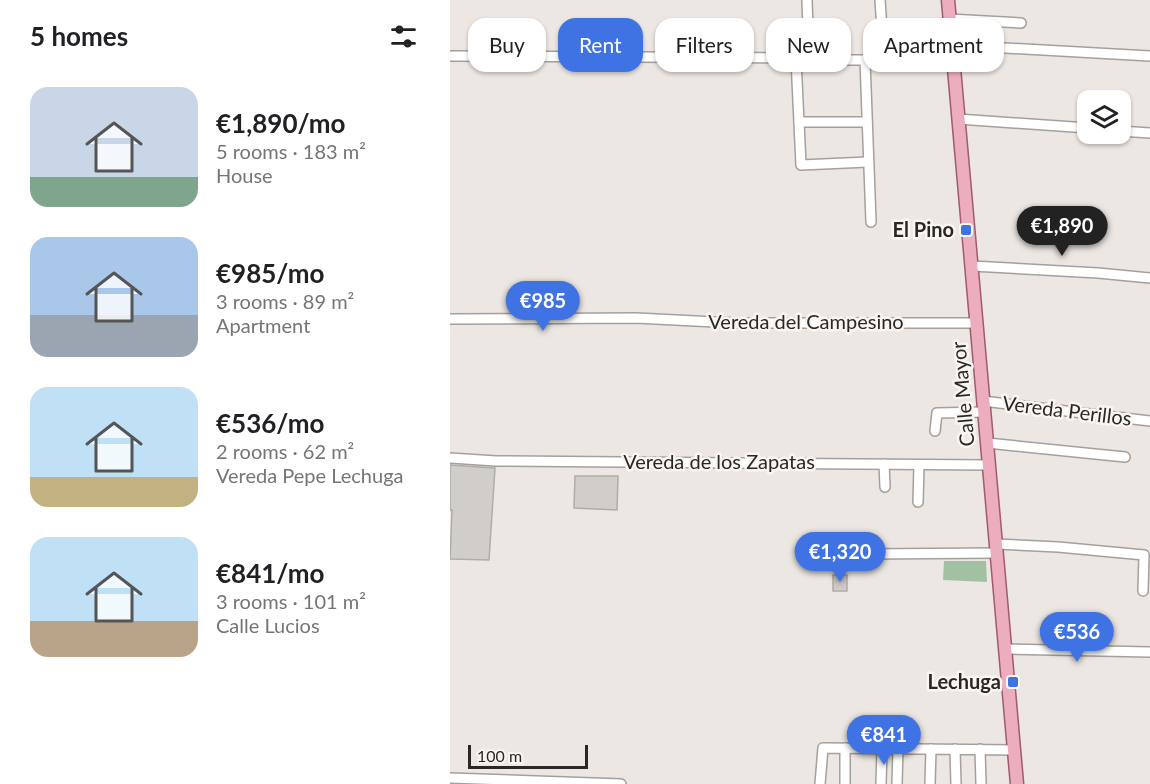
<!DOCTYPE html>
<html lang="en">
<head>
<meta charset="utf-8">
<style>
	:root { --surface:#fff; --page:#f6f6f6; --text:#202124; --muted:#757577; --accent:#3f73e3 }
	body { margin:0; font-family:Lato,sans-serif; background:var(--page); color:var(--text); height:100vh; display:flex; flex-direction:column; font-size:22px; white-space:nowrap }
	* { box-sizing:border-box; margin:0 }
	p { font-size:20px; color:var(--muted) }
	.icon { flex:none; width:33px; height:33px; fill:none; stroke:currentColor; stroke-width:2; stroke-linecap:round; stroke-linejoin:round }
	.map { position:relative; flex:1; overflow:hidden }
	.sheet { display:flex; flex-direction:column; background:var(--surface); width:450px }
	.sheet>* { flex:none }
	.guide { position:absolute; left:18px; top:18px; width:570px; height:54px; display:flex; gap:12px }
	.tools { position:absolute; left:627px; top:90px; display:grid; gap:12px }
	.tools a { display:grid; place-items:center; width:54px; height:54px; border-radius:12px; background:var(--surface); box-shadow:0 2px 4px #0004; font-size:30px }
	.scale { position:absolute; left:18px; bottom:15px; width:120px; box-sizing:border-box; padding-left:6px; border:3px solid #2a2826; border-top:0; font-size:16px; line-height:21px; white-space:nowrap; color:#2a2826; -webkit-text-stroke:4px #f9f5f0; paint-order:stroke }
	.price { position:absolute; translate:-50% -51px; padding:0 14px; border-radius:21px; background:var(--accent); color:#fff; font-size:20px; line-height:39px; filter:drop-shadow(0 2px 3px #0008) }
	.price::after { content:''; position:absolute; left:50%; top:36px; width:18px; height:14px; margin-left:-9px; background:inherit; clip-path:polygon(0 0,100% 0,50% 100%) }
	.price.selected { background:#222; color:#fff }
	ul { padding:0; list-style:none }
	li { display:flex; align-items:center; gap:18px; height:150px; padding:0 30px }
	li span { display:grid; place-items:center; flex:none; width:168px; height:120px; border-radius:18px; color:#555 }
	li>.icon { margin-inline-start:auto }
	span .icon { width:72px; height:72px; fill:#fffc; stroke-width:1 }
	li b { font-size:26px }
	h2 { display:flex; justify-content:space-between; align-items:center; height:72px; padding:0 30px; font-size:26px }
	.tag { padding:0 21px; border-radius:18px; background:var(--surface); box-shadow:0 2px 4px #0004; font-size:21px; line-height:54px }
	.tag.selected { background:var(--accent); color:#fff }
	main { display:flex; flex:1; min-height:0 }
	.map>svg:first-child { display:block }
</style>
</head>
<body>
<main>
<section class="sheet">
<h2>5 homes<svg class="icon" aria-label="filters" viewBox="0 0 24 24"><path d="M4 7h16M4 17h16"/><circle cx="9" cy="7" r="2"/><circle cx="15" cy="17" r="2"/></svg></h2>
<ul>
<li><span style="background:linear-gradient(#c9d6e8 75%,#7fa58c 0)"><svg class="icon" aria-label="home" viewBox="0 0 24 24"><path d="M3 11l9-7 9 7M6 9v11h12V9"/></svg></span><div><b>€1,890/mo</b><p>5 rooms · 183 m²</p><p>House</p></div></li>
<li><span style="background:linear-gradient(#a9c7e8 65%,#9aa5b1 0)"><svg class="icon" aria-label="home" viewBox="0 0 24 24"><path d="M3 11l9-7 9 7M6 9v11h12V9"/></svg></span><div><b>€985/mo</b><p>3 rooms · 89 m²</p><p>Apartment</p></div></li>
<li><span style="background:linear-gradient(#bfe0f5 75%,#c2b280 0)"><svg class="icon" aria-label="home" viewBox="0 0 24 24"><path d="M3 11l9-7 9 7M6 9v11h12V9"/></svg></span><div><b>€536/mo</b><p>2 rooms · 62 m²</p><p>Vereda Pepe Lechuga</p></div></li>
<li><span style="background:linear-gradient(#bfe0f5 70%,#b9a48a 0)"><svg class="icon" aria-label="home" viewBox="0 0 24 24"><path d="M3 11l9-7 9 7M6 9v11h12V9"/></svg></span><div><b>€841/mo</b><p>3 rooms · 101 m²</p><p>Calle Lucios</p></div></li>
</ul>
</section>
<div class="map">
<svg width="700" height="784" viewBox="0 0 700 784">
	<rect width="100%" height="100%" fill="#ece7e2"/>
	<!-- green -->
	<polygon fill="#a2c1a3" points="494,561 536,561 537,582 493,580"/>
	<!-- building -->
	<g fill="#d1cdc8" stroke="#b0aca7" stroke-width="1.5">
		<polygon points="0,465 45,468 39,560 0,559 2,510 0,510"/>
		<polygon points="125,476 168,476 167,510 124,508"/>
		<rect x="383" y="575" width="14" height="16"/>
	</g>
	<g fill="none" stroke-linecap="round" stroke-linejoin="round">
		<!-- minor casing -->
		<g stroke="#a4a09b" stroke-width="12">
			<g id="minor">
				<polyline points="357,0 359,58 384,60 503,60"/>
				<polyline points="430,0 434,59"/>
				<polyline points="499,19 571,23"/>
				<polyline points="432,35 500,27"/>
				<polyline points="501,45 700,56"/>
				<polyline points="0,56 359,58"/>
				<polyline points="346,59 351,165 418,162"/>
				<polyline points="415,60 421,222"/>
				<polyline points="508,119 638,128"/>
				<polyline points="349,122 417,122"/>
				<polyline points="670,131 700,133"/>
				<polyline points="522,266 648,273 700,278"/>
				<polyline points="0,319 186,318 285,323 526,323"/>
				<polyline points="533,401 700,421"/>
				<polyline points="485,431 487,413 534,412"/>
				<polyline points="537,443 675,457"/>
				<polyline points="0,458 46,461 539,465"/>
				<polyline points="434,464 435,487"/>
				<polyline points="468,502 469,465"/>
				<polyline points="546,544 608,547 694,555 693,591"/>
				<polyline points="417,554 547,553"/>
				<polyline points="555,649 700,652"/>
				<polyline points="505,749 506,784"/>
				<polyline points="530,749 531,784"/>
				<polyline points="0,778 171,784"/>
				<polyline points="370,784 373,748 564,750"/>
				<polyline points="395,784 395,748"/>
				<polyline points="431,784 432,749"/>
				<polyline points="447,784 448,749"/>
				<polyline points="480,784 481,749"/>
			</g>
		</g>
		<!-- major casing -->
		<g stroke="#a05b6c" stroke-width="15">
			<polyline id="major" points="498,0 567,784"/>
		</g>
		<!-- minor -->
		<use href="#minor" stroke="#fff" stroke-width="9"/>
		<!-- major -->
		<use href="#major" stroke="#ecadbd" stroke-width="12"/>
	</g>
	<!-- markers -->
	<g fill="#3f73e3" stroke="#f9f5f0" stroke-width="2">
		<rect x="510" y="224" width="12" height="12" rx="3"/>
		<rect x="557" y="676" width="12" height="12" rx="3"/>
	</g>
	<g text-anchor="middle" stroke-width="5" stroke-linejoin="round" paint-order="stroke">
		<!-- poi labels -->
		<g font-size="20" font-weight="bold" fill="#2a2826" stroke="#f9f5f0" text-anchor="end">
			<text x="504" y="237">El Pino</text>
			<text x="551" y="689">Lechuga</text>
		</g>
		<!-- street labels -->
		<g font-size="20" fill="#2a2826" stroke="#f9f5f0">
			<text x="356" y="329">Vereda del Campesino</text>
			<text transform="translate(513 394) rotate(-95)" y="7">Calle Mayor</text>
			<text transform="translate(617 411) rotate(7)" y="7">Vereda Perillos</text>
			<text x="269" y="469">Vereda de los Zapatas</text>
		</g>
	</g>
</svg>
<div class="tools">
<a><svg class="icon" aria-label="layers" viewBox="0 0 24 24"><path d="M12 4l9 5-9 5-9-5zM3 14l9 5 9-5"/></svg></a>
</div>
<div class="scale">100 m</div>
<b class="price selected" style="left:612px;top:257px">€1,890</b>
<b class="price" style="left:93px;top:332px">€985</b>
<b class="price" style="left:390px;top:583px">€1,320</b>
<b class="price" style="left:627px;top:663px">€536</b>
<b class="price" style="left:434px;top:766px">€841</b>
<div class="guide">
<a class="tag">Buy</a>
<a class="tag selected">Rent</a>
<a class="tag">Filters</a>
<a class="tag">New</a>
<a class="tag">Apartment</a>
</div>
</div>
</main>
</body>
</html>
